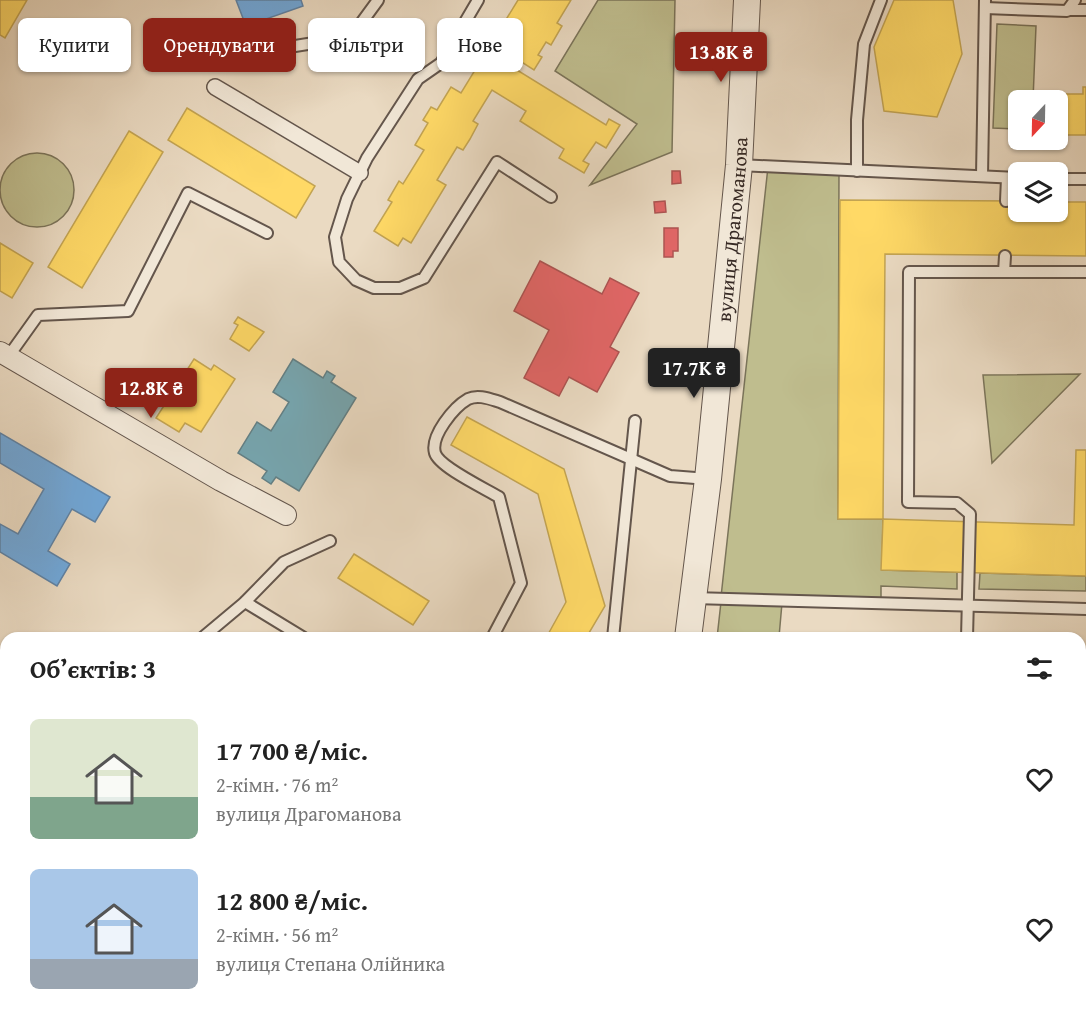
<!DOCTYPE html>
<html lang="uk">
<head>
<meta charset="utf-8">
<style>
	:root { --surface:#fff; --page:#f6f6f6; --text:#222; --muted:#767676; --accent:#8f2418 }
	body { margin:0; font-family:"Gentium Book Plus",serif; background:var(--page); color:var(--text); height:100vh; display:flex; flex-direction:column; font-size:22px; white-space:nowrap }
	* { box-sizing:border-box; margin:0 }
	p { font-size:20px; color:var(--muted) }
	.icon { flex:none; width:33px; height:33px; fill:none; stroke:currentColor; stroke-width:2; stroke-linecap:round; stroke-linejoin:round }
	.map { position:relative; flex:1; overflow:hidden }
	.sheet { position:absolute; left:0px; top:632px; width:1086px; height:386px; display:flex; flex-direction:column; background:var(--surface); border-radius:18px 18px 0 0; box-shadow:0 2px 4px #0004 }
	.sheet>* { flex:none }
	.hud { position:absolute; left:18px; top:18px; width:600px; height:54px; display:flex; gap:12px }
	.needle { width:39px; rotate:202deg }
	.tools { position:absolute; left:1008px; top:90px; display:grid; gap:12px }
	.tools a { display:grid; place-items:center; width:60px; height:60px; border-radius:9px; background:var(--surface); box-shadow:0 2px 4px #0004; font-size:30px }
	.price { position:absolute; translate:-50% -51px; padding:0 14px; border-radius:6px; background:var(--accent); color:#fff; font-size:20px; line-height:39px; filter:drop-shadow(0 2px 3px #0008) }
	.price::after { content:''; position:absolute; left:50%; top:36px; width:18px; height:14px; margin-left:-9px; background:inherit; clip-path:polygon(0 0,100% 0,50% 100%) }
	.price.current { background:#222; color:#fff }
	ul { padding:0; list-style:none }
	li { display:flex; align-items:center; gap:18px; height:150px; padding:0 30px }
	li span { display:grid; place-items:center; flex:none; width:168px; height:120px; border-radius:9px; color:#555 }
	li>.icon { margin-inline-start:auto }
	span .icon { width:72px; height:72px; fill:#fffc; stroke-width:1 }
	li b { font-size:26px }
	h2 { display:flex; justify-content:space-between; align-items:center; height:72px; padding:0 30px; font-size:26px }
	.tag { padding:0 21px; border-radius:9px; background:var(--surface); box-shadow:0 2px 4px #0004; font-size:21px; line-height:54px }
	.tag.current { background:var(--accent); color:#fff }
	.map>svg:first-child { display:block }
</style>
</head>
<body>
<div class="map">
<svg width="1086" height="1016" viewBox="0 0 1086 1016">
	<rect width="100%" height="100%" fill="#eadac2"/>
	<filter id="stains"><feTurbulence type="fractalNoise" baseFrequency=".00333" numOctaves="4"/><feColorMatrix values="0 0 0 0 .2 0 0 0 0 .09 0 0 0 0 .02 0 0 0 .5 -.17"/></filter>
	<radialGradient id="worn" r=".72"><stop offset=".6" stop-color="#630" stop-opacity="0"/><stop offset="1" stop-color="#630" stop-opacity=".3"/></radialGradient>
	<!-- green -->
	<g fill="#bfbd8e" stroke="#7b745a" stroke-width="1.5">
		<polygon points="598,0 675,0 672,152 590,185 637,124 555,71"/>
		<polygon points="997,24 1036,26 1033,100 1018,100 1016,129 993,128"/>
		<circle cx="37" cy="190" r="37"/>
		<polygon points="768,167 839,169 838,519 883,519 882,570 957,572 957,589 881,586 881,600 721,597"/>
		<polygon points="1080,374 992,463 983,375"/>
		<polygon points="980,573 1086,576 1086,591 979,589"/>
		<polygon points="721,602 782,603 779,637 717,638"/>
		<polygon points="676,1011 739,1011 738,1016 675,1016"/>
		<rect x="882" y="1011" width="49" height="5"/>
	</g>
	<!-- homes -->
	<g fill="#ffd966" stroke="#c3a452" stroke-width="1.5">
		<polygon points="0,0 27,0 5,38 0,35"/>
		<polygon points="518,0 571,0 557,23 562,26 551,45 546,42 538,55 542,57 534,70 517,59 512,67 606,125 609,119 620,125 606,148 596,142 583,161 589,164 584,173 559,158 564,149 520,121 526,111 492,90 473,121 478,124 470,139 463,150 457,147 437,180 446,185 411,243 403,238 398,246 374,231 392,202 388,200 399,181 403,184 424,150 415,145 428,123 423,120 431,107 437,110 451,87 461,93"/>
		<polygon points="894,0 953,0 962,54 937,117 884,111 874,47"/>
		<polygon points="1083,87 1086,87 1086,135 1058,135 1058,100 1052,100 1052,94 1083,94"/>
		<polygon points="187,108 315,186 296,218 168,140"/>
		<polygon points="129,131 163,152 82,288 48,267"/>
		<polygon points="840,200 1018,201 1018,212 1058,212 1058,202 1086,202 1086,256 885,254 883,519 838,519"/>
		<polygon points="0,243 33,263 12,298 0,291"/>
		<polygon points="238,317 264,332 249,351 230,339 238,325 234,323"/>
		<polygon points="194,359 211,370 214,365 235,379 201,432 185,423 179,432 156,418"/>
		<polygon points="467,417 564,469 605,606 586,638 546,638 566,602 538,494 451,445"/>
		<polygon points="1076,450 1086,450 1086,576 881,570 883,519 1074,525"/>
		<polygon points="354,554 429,601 413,625 338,578"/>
		<polygon points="1080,679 1086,679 1086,724 1082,725"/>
		<polygon points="187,1011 228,1011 225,1016 184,1016"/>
		<polygon points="492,1011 539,1011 542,1016 496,1016"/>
		<rect x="776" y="1011" width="36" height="5"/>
	</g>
	<!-- shops -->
	<g fill="#e06666" stroke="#ad5452" stroke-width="1.5">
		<polygon points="672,171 680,171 681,183 672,184"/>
		<polygon points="665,201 666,212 655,213 654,202"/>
		<polygon points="664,228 678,228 678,251 673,251 673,257 664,257"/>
		<polygon points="540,261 602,294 610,278 639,293 610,347 619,352 597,392 569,377 559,396 524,378 549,330 514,311"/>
	</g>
	<!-- schools -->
	<g fill="#6fa8dc" stroke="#5e82a5" stroke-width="1.5">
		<polygon points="236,0 301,0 303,6 246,26"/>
		<polygon points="0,433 110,497 95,522 72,509 48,551 70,564 57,586 0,552 0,524 18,534 44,489 0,463"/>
	</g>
	<!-- public -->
	<polygon fill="#76a5af" stroke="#638086" stroke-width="1.5" points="293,359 323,378 327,371 335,376 331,382 356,398 299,491 276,477 271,484 262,478 267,471 238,453 257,422 271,431 289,402 273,392"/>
	<!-- industry -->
	<polygon fill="#999" stroke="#7c7876" stroke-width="1.5" points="289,1011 444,1011 452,1016 286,1016"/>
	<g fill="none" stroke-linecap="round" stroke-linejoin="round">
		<!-- service casing -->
		<g stroke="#64564c" stroke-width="14">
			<g id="service">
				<polyline points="478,0 441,63 418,79 367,158 347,199 335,237 339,262 356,280 374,288 400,288 424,278 497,162 551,197"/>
				<polyline points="985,8 1067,11 1075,0"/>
				<polyline points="1070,10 1086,10"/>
				<polyline points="183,25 233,56 351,37 378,0"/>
				<polyline points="739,165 1018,178"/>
				<polyline points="857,171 857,120 864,44 881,0"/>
				<polyline points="982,176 985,0"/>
				<polyline points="1058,179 1086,179"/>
				<polyline points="1006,201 1007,178"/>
				<polyline points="1004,272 1005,256"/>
				<polyline points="8,357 38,315 128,311 188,193 267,233"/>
				<polyline points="693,598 1086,609"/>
				<polyline points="245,602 304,638"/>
				<polyline points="202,638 245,602 284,562 330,541"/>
				<path d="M 492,638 L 521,583 L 499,497 C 486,489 439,467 435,453 C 430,436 454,407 468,399 C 478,394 490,399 500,402 L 670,476 L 708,479"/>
				<polyline points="613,638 635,421"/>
				<polyline points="967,638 970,514 957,503 908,502 909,272 1086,272"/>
				<polyline points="855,1016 856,1011"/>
			</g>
		</g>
		<!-- pedestrian casing -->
		<g stroke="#64564c" stroke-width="18">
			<polyline id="pedestrian" points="215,87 360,173"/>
		</g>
		<!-- minor casing -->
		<g stroke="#64564c" stroke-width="22">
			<polyline id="minor" points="0,352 221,481 286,515"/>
		</g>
		<!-- tertiary casing -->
		<g stroke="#64564c" stroke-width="28">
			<g id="tertiary">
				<path id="s1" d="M 688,638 L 708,479 L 739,165 L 747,0"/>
				<polyline points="643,1016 643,1011"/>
			</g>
		</g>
		<!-- service -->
		<use href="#service" stroke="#f1e7d7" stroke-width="10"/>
		<!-- pedestrian -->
		<use href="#pedestrian" stroke="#f1e7d7" stroke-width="15"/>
		<!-- minor -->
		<use href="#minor" stroke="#f1e7d7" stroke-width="20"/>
		<!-- tertiary -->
		<use href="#tertiary" stroke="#f1e7d7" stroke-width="26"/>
	</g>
	<g text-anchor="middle" stroke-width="6" stroke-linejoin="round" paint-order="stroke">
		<!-- street labels -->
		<g font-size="20" fill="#372a25" stroke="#f1e7d7">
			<text dy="7" stroke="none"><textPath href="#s1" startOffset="411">вулиця Драгоманова</textPath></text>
		</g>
	</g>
	<rect width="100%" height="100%" filter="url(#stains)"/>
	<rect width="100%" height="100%" fill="url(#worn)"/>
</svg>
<div class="tools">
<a><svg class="needle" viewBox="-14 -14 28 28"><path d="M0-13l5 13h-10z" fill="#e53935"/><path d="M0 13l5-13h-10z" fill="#767676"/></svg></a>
<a><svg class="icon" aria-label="layers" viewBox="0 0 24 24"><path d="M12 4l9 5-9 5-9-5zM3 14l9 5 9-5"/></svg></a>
</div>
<b class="price" style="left:721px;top:83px">13.8K ₴</b>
<b class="price current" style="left:694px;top:399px">17.7K ₴</b>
<b class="price" style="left:151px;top:419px">12.8K ₴</b>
<div class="hud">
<a class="tag">Купити</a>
<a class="tag current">Орендувати</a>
<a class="tag">Фільтри</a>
<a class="tag">Нове</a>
</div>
<section class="sheet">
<h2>Об’єктів: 3<svg class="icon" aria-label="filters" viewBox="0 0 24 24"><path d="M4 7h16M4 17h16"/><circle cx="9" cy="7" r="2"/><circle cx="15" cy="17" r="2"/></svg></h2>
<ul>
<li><span style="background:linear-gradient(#dfe7d0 65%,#7fa58c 0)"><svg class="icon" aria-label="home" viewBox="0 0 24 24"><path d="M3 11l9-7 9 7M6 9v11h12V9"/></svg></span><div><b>17 700 ₴/міс.</b><p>2-кімн. · 76 m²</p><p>вулиця Драгоманова</p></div><svg class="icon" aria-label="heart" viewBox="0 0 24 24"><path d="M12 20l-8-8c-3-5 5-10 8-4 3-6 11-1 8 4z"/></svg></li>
<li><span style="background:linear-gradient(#a9c7e8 75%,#9aa5b1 0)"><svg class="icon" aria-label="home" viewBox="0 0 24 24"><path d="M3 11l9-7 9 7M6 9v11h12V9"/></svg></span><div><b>12 800 ₴/міс.</b><p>2-кімн. · 56 m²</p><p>вулиця Степана Олійника</p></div><svg class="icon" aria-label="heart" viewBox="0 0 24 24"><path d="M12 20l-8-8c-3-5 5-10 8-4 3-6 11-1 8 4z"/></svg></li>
</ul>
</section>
</div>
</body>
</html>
